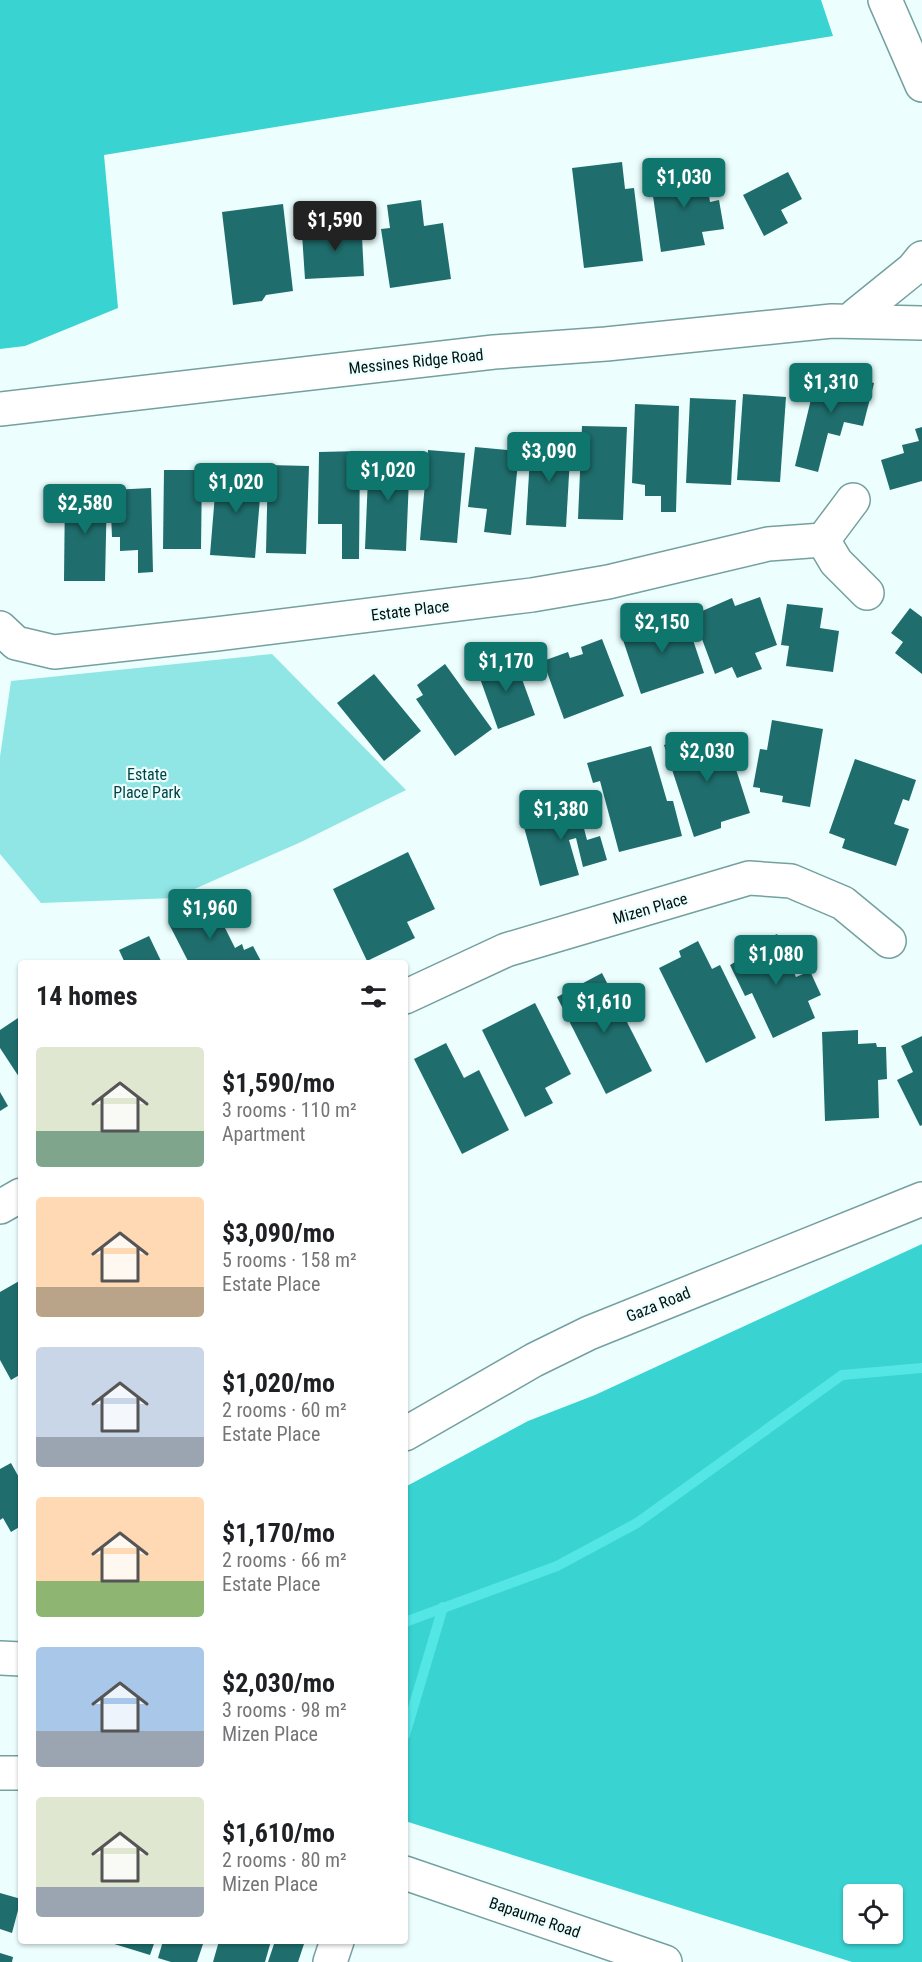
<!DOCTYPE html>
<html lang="en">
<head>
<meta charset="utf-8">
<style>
	:root { --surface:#fff; --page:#f6f6f6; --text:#202124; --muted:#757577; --accent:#0f766e }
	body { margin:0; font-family:"Roboto Condensed",sans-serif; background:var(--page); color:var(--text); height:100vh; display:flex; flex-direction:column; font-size:22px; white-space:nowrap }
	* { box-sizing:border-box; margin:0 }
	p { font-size:20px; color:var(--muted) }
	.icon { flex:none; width:33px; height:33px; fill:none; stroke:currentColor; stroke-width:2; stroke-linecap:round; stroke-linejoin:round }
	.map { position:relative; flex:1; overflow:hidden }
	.side { position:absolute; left:18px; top:960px; width:390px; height:984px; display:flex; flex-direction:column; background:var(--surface); border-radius:6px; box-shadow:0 2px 4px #0004 }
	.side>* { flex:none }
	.fabs { position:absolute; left:843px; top:1884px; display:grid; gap:12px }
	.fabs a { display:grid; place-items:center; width:60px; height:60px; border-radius:6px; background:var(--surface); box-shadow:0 2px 4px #0004; font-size:30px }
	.price { position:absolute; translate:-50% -51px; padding:0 14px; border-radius:6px; background:var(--accent); color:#fff; font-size:20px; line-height:39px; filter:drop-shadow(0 2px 3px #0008) }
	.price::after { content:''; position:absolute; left:50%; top:36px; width:18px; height:14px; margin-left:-9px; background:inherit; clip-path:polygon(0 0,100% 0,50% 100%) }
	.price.current { background:#222; color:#fff }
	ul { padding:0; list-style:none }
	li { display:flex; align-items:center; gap:18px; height:150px; padding:0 18px }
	li span { display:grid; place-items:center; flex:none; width:168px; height:120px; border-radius:6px; color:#555 }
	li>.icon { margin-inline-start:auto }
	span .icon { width:72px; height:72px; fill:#fffc; stroke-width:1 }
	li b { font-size:26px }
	h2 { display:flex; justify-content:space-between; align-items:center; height:72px; padding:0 18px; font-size:26px }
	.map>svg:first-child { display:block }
</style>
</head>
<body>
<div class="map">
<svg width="922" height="1962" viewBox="0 0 922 1962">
	<rect width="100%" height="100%" fill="#ecfefe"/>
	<!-- green -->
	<polygon fill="#8fe6e4" points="272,654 406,790 301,842 174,898 41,903 0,854 0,757 11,681"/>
	<!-- forest -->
	<g fill="#39d3d2" fill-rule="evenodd">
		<polygon points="0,0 821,0 833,36 104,155 118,308 25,346 0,349"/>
		<path d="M 922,1244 L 922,1962 L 852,1962 L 405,1821 L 405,1487 L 528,1421 L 595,1395 ZM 892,1894 L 892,1934 L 854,1934 L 854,1894 Z"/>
	</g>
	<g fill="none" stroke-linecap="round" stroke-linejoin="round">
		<!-- stream -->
		<g stroke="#53e6e5" stroke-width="10">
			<polyline points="405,1622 557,1566 637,1523 842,1375 922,1368"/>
			<polyline points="405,1735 443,1607"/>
		</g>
	</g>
	<!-- building -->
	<g fill="#1f6e6d">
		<polygon points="622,162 625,189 634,188 643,261 584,268 572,168"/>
		<polygon points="705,167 710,202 719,200 724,229 702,232 705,245 661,252 650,175"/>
		<polygon points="788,172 802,199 781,210 788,223 764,236 743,195"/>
		<polygon points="421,200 424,226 443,223 451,279 390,288 381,229 390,228 387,205"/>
		<polygon points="283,204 293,291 266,295 262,301 233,305 222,212"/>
		<polygon points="361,217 364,276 305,279 302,234 340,231 339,218"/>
		<polygon points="818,370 874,383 863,426 844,422 840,436 828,433 818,472 795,466"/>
		<polygon points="743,394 786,397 780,482 737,480"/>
		<polygon points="690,398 736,400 731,485 686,483"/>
		<polygon points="635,404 679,406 676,512 661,512 661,496 645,496 645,485 632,483"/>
		<polygon points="582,426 627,427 623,520 578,519"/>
		<polygon points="922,427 922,481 890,490 881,460 904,453 902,445 919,441 915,429"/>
		<polygon points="531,439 571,440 566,527 526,525"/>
		<polygon points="475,447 519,451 511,535 484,532 487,509 468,507"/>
		<polygon points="428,450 465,453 457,543 420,540"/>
		<polygon points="360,451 359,559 342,559 342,524 318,524 319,452"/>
		<polygon points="369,453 410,454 406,551 365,549"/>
		<polygon points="268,465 309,466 306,554 266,553"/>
		<polygon points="164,470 202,470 201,549 163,549"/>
		<polygon points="217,470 262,474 255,558 210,555"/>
		<polygon points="151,488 153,572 138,573 138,550 120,551 120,537 112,537 110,490"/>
		<polygon points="65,490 107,490 105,581 64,581"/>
		<polygon points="760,597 777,645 755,653 762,669 737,678 732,667 715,674 693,615 732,598 735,606"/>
		<polygon points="787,604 823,608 820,628 839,631 833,672 786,666 789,646 781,645"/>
		<polygon points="910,608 922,617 922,674 895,653 903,642 891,633"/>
		<polygon points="684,613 704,673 641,694 621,634"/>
		<polygon points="602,639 624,696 564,719 543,661 568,652 570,658 583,654 581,647"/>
		<polygon points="514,657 535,715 498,729 477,670"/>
		<polygon points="445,664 492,729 455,756 416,699 423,695 417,685"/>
		<polygon points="374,674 421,731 384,761 337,703"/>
		<polygon points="772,720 823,729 810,807 782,802 783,796 760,792 760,788 753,787 760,749 767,750"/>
		<polygon points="697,734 701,746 726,738 750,813 721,822 721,828 694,837 664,745"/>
		<polygon points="651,746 667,801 673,801 682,836 619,852 600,781 593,783 587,763"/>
		<polygon points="855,759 916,780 909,801 903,799 894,824 909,829 896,866 842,848 845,839 829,833"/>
		<polygon points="585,798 590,814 581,817 587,840 600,836 607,860 583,867 576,838 569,840 579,875 540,886 521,816"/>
		<polygon points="408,852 435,909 407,922 415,938 367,961 333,889"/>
		<polygon points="213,904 235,948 242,944 244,950 253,946 262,963 189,963 170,926"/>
		<polygon points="777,934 796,977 810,971 821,995 808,1001 815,1018 773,1038 752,993 745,996 730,965 752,952 750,947"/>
		<polygon points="149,936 162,963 125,963 119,950"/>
		<polygon points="698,941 712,969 720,965 756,1038 706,1063 659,968 681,957 679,951"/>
		<polygon points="602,973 652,1071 606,1094 557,997"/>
		<polygon points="535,1003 571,1074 545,1088 553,1103 525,1117 482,1030"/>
		<polygon points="21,1016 21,1080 0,1048 0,1030"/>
		<polygon points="858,1030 858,1044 876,1043 877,1047 886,1047 887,1079 878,1080 879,1118 825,1121 822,1032"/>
		<polygon points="922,1036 922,1125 920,1126 897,1080 913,1072 901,1046"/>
		<polygon points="446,1043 464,1078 479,1070 509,1130 462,1154 414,1059"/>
		<polygon points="0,1092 8,1106 0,1111"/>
		<polygon points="21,1280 21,1374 11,1380 0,1360 0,1292"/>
		<polygon points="11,1463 21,1481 21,1526 11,1532 3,1518 0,1520 0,1469"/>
		<polygon points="0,1893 21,1899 12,1933 0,1929"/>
		<polygon points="112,1941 155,1941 150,1955 111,1943"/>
		<polygon points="163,1941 204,1941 197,1962 171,1962 158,1958"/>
		<polygon points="219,1941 271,1941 265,1962 213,1962"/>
		<polygon points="275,1941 305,1941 298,1962 268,1962"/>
		<polygon points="0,1953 13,1957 12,1962 0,1962"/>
	</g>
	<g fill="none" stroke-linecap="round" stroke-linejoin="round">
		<!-- minor casing -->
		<g stroke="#74a09f" stroke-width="36">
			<g id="minor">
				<polyline points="0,409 494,352 606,344 832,321 922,323"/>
				<polyline points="853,500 823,540 836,562 867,593"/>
				<polyline points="0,628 16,643 54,652 216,634 532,595 608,582 768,544 823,540"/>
				<polyline points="405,997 506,950 749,878 791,881 843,903 889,941"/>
				<polyline points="0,1207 21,1195"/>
				<polyline points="405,1873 665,1962"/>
				<polyline points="330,1962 337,1941"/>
			</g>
		</g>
		<!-- major casing -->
		<g stroke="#74a09f" stroke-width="36">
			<g id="major">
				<polyline points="405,1434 534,1360 589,1333 922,1199"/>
				<polyline points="0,1658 21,1659"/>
				<polyline points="0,1773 21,1773"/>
			</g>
		</g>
		<!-- highway casing -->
		<g stroke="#74a09f" stroke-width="36">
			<g id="highway">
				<polyline points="885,0 922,85"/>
				<polyline points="856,315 913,269 922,258"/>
			</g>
		</g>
		<!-- minor -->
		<use href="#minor" stroke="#fff" stroke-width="33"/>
		<!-- major -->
		<use href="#major" stroke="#fff" stroke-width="33"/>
		<!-- highway -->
		<use href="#highway" stroke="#fff" stroke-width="33"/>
	</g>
	<g text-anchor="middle" stroke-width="4.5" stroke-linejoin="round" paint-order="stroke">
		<!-- street labels -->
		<g font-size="16" fill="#021110" stroke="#ecfefe">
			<text transform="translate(416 361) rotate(-6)" y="6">Messines Ridge Road</text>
			<text transform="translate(410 610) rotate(-7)" y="6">Estate Place</text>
			<text transform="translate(650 908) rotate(-16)" y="6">Mizen Place</text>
			<text transform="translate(658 1304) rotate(-22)" y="6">Gaza Road</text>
			<text transform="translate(535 1917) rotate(19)" y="6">Bapaume Road</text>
		</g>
		<!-- park labels -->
		<g font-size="16" fill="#004545" stroke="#ecfefe">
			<text x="147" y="780">Estate<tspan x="147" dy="18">Place Park</tspan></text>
		</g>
	</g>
</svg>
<div class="fabs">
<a><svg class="icon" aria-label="locate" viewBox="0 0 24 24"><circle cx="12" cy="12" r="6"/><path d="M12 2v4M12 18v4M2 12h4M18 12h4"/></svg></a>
</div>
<b class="price" style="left:684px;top:209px">$1,030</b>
<b class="price current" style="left:335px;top:252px">$1,590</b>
<b class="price" style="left:831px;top:414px">$1,310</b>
<b class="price" style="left:549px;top:483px">$3,090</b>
<b class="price" style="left:388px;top:502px">$1,020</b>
<b class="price" style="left:236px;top:514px">$1,020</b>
<b class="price" style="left:85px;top:535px">$2,580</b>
<b class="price" style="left:662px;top:654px">$2,150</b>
<b class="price" style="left:506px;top:693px">$1,170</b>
<b class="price" style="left:707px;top:783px">$2,030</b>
<b class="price" style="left:561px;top:841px">$1,380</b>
<b class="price" style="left:210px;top:940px">$1,960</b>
<b class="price" style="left:776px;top:986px">$1,080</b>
<b class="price" style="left:604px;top:1034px">$1,610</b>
<section class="side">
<h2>14 homes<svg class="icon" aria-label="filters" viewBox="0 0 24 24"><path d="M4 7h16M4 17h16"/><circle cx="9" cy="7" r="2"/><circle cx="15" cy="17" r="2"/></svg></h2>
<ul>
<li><span style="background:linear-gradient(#dfe7d0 70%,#7fa58c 0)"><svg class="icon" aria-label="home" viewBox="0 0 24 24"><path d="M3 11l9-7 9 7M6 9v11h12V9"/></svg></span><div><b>$1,590/mo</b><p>3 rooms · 110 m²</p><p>Apartment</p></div></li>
<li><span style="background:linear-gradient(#ffd9b3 75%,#b9a48a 0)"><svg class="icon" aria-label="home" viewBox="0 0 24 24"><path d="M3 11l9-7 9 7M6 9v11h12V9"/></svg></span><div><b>$3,090/mo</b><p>5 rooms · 158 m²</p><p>Estate Place</p></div></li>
<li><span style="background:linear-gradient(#c9d6e8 75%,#9aa5b1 0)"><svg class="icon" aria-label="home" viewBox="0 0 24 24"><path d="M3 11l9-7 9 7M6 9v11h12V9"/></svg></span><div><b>$1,020/mo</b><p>2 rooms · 60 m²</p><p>Estate Place</p></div></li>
<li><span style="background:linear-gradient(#ffd9b3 70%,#8fb573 0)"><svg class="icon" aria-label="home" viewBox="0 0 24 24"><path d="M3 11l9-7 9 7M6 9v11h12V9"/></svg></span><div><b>$1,170/mo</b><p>2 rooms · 66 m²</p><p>Estate Place</p></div></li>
<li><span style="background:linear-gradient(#a9c7e8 70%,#9aa5b1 0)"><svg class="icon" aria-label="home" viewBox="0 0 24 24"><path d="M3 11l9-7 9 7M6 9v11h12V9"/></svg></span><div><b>$2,030/mo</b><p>3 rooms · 98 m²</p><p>Mizen Place</p></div></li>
<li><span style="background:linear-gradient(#dfe7d0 75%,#9aa5b1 0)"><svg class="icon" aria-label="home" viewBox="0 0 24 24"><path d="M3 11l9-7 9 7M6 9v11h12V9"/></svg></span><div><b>$1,610/mo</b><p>2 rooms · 80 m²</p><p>Mizen Place</p></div></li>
</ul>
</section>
</div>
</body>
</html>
